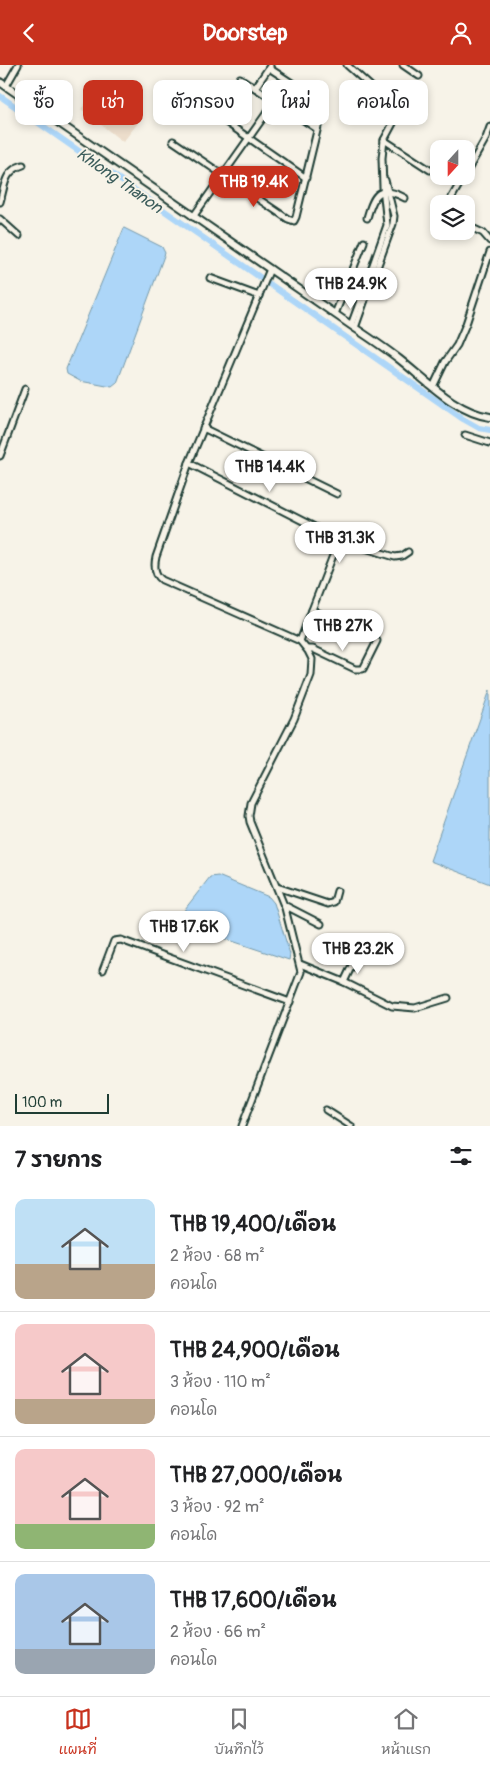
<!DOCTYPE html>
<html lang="th">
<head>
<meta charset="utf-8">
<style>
	:root { --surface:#fff; --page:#f2f2f2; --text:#202124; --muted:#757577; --line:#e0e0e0; --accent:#c8321e }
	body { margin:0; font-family:Pangolin,"Playpen Sans Thai",sans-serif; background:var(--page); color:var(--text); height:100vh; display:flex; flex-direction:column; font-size:19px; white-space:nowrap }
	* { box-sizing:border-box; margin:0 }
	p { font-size:16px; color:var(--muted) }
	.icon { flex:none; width:28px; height:28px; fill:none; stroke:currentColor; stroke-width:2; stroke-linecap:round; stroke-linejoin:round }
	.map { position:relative; height:1061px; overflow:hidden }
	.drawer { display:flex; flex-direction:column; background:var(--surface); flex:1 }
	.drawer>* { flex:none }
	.banner { position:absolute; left:15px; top:15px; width:460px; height:45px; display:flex; gap:10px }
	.needle { width:32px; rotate:201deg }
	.fabs { position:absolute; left:430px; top:75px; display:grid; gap:10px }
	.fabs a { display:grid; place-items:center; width:45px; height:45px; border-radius:10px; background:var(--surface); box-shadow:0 2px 8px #0003; font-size:25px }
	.scale { position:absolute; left:15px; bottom:12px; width:94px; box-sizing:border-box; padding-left:5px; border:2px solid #1f3d34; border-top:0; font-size:14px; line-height:18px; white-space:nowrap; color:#1f3d34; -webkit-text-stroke:4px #f7f3e8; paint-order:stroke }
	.price { position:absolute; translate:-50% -42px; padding:0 11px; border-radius:18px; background:#fff; color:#222; font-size:16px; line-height:32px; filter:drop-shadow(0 1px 2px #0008) }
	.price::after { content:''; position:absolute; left:50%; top:30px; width:15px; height:11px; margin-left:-8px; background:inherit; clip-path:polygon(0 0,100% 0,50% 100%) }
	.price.active { background:var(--accent); color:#fff }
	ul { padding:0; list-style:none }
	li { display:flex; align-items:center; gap:15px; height:125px; padding:0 15px }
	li+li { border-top:1px solid var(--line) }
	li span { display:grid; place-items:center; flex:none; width:140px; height:100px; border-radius:10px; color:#555 }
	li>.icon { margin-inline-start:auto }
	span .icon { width:60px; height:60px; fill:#fffc; stroke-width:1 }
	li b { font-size:21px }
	h2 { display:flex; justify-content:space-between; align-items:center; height:60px; padding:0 15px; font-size:21px }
	.chip { padding:0 18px; border-radius:10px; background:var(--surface); box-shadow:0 2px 8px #0003; font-size:18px; line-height:45px }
	.chip.active { background:var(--accent); color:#fff }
	header { display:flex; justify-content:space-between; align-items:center; height:65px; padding:0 15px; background:var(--accent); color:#fff; font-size:22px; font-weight:700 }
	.menu { display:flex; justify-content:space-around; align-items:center; height:70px; border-top:1px solid var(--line); background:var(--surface); font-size:14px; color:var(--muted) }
	.menu a { display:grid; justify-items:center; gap:2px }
	.menu .active { color:var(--accent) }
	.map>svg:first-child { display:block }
</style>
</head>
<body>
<header><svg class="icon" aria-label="back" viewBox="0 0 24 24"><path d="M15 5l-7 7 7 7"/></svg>Doorstep<svg class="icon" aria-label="person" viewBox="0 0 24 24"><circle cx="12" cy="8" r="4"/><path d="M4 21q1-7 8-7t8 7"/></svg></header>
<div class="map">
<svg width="490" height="1061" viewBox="0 0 490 1061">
	<rect width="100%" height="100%" fill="#f7f3e8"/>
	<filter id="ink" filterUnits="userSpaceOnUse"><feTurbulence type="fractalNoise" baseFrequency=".02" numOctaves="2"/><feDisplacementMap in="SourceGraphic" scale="10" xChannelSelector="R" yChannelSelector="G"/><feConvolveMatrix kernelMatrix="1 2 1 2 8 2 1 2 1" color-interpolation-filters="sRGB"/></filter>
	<g filter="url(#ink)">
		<!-- built -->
		<polygon fill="#ecddcb" points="99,21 141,54 123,77 81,44"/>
		<!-- water -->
		<g fill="#add6f8" stroke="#7499aa">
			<polygon points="124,163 162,182 165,188 117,318 112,322 80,316 67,309 66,304"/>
			<polygon points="490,625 490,819 430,796"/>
			<polygon points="218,811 269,832 274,838 290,889 289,895 187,861 183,856 185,844 210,812"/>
		</g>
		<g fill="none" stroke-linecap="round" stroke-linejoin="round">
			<!-- canal -->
			<polyline stroke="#add6f8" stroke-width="6" points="0,31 463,354 479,363 490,365"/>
			<!-- minor casing -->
			<g stroke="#1f3d34" stroke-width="9">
				<g id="minor">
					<polyline points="347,0 396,44 398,49 384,75 382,93 383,122 387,160 363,228"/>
					<polyline points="403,0 419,11"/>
					<polyline points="240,13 317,64"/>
					<polyline points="6,21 18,0"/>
					<polyline points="255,23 270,1"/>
					<polyline points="210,46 306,113"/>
					<polyline points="384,75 430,105"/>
					<polyline points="173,76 288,154 294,156 296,152 323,41 321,37 269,3"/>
					<polyline points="466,108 486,73 490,62"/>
					<path d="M 0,137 C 5,120 4,106 23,100"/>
					<polyline points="448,139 464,111"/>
					<polyline points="193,152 275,36"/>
					<path d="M 367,153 C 374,127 380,120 405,133"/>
					<polyline points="0,154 19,171"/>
					<polyline points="466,160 483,168 490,176"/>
					<polyline points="210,213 259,231"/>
					<polyline points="367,230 393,159 394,151 385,115"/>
					<polyline points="335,249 364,177"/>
					<polyline points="351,260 361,233"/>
					<polyline points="355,263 365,235"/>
					<polyline points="433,322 445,297 457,280 466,259 490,187"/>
					<polyline points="203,363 337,429"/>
					<polyline points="465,370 490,378"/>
					<polyline points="0,391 25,324"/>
					<polyline points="189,398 342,476"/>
					<polyline points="312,545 359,567"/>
					<polyline points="300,576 332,493 338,480 342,476 395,492 402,491 408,487"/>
					<polyline points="307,584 313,584 355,604 363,604 377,576"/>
					<polyline points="277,822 328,839 334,837 337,826"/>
					<polyline points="284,840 321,859"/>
					<polyline points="300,899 344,917 392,941 415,943 448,933"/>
					<polyline points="103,905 114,876 121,875 290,937"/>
					<polyline points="344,917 355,894"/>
					<polyline points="326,1045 351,1061"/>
					<path d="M 242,1061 L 301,907 L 285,843 L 250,757 L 249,751 L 251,738 L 294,654 L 311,610 L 312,594 L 308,586 L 300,576 L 162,515 C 154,509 154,501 156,492 L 189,398 L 270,204"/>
				</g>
			</g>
			<!-- tertiary casing -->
			<g stroke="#1f3d34" stroke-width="10">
				<path id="tertiary" d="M 0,17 L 355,263 C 370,273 385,283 399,294 C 426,315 455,347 490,352"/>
			</g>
			<!-- minor -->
			<use href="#minor" stroke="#f7f3e8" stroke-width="5"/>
			<!-- tertiary -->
			<use href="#tertiary" stroke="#f7f3e8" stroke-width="6"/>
		</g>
	</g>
	<g text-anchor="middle" stroke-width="4" stroke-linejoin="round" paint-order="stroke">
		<!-- water labels -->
		<g font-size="16" font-style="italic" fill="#3b5c5b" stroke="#f7f3e8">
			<text transform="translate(120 115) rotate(35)" y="6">Khlong Thanon</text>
		</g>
	</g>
</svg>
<div class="fabs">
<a><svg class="needle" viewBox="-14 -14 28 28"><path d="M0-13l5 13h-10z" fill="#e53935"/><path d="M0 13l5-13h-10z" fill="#757577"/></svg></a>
<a><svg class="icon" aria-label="layers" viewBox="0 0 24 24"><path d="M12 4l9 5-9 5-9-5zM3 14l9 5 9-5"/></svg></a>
</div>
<div class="scale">100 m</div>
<b class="price active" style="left:254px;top:143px">THB 19.4K</b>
<b class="price" style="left:351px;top:245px">THB 24.9K</b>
<b class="price" style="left:270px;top:428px">THB 14.4K</b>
<b class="price" style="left:340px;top:499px">THB 31.3K</b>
<b class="price" style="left:343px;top:587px">THB 27K</b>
<b class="price" style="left:184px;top:888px">THB 17.6K</b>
<b class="price" style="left:358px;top:910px">THB 23.2K</b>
<div class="banner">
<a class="chip">ซื้อ</a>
<a class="chip active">เช่า</a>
<a class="chip">ตัวกรอง</a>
<a class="chip">ใหม่</a>
<a class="chip">คอนโด</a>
</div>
</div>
<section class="drawer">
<h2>7 รายการ<svg class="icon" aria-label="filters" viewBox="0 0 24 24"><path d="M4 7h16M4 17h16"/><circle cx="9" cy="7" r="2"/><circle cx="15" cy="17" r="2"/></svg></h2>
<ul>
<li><span style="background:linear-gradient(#bfe0f5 65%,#b9a48a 0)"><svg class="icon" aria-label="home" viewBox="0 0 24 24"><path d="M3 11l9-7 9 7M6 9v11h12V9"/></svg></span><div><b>THB 19,400/เดือน</b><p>2 ห้อง · 68 m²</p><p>คอนโด</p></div></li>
<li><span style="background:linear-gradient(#f6c9c9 75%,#b9a48a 0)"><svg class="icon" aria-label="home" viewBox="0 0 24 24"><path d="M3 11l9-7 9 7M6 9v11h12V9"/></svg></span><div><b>THB 24,900/เดือน</b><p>3 ห้อง · 110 m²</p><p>คอนโด</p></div></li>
<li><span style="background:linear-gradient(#f6c9c9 75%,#8fb573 0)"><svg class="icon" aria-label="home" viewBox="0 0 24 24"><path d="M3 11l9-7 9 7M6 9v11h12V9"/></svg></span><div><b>THB 27,000/เดือน</b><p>3 ห้อง · 92 m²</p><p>คอนโด</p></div></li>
<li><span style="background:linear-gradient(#a9c7e8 75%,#9aa5b1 0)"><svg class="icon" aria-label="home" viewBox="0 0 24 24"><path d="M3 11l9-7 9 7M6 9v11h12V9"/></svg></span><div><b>THB 17,600/เดือน</b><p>2 ห้อง · 66 m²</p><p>คอนโด</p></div></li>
</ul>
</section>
<nav class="menu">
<a class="active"><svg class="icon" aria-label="map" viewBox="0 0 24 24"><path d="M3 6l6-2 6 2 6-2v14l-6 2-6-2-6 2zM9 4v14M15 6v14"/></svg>แผนที่</a>
<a><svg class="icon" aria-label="saved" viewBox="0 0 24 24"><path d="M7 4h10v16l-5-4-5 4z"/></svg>บันทึกไว้</a>
<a><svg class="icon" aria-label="home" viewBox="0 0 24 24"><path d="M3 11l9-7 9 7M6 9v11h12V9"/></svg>หน้าแรก</a>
</nav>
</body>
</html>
